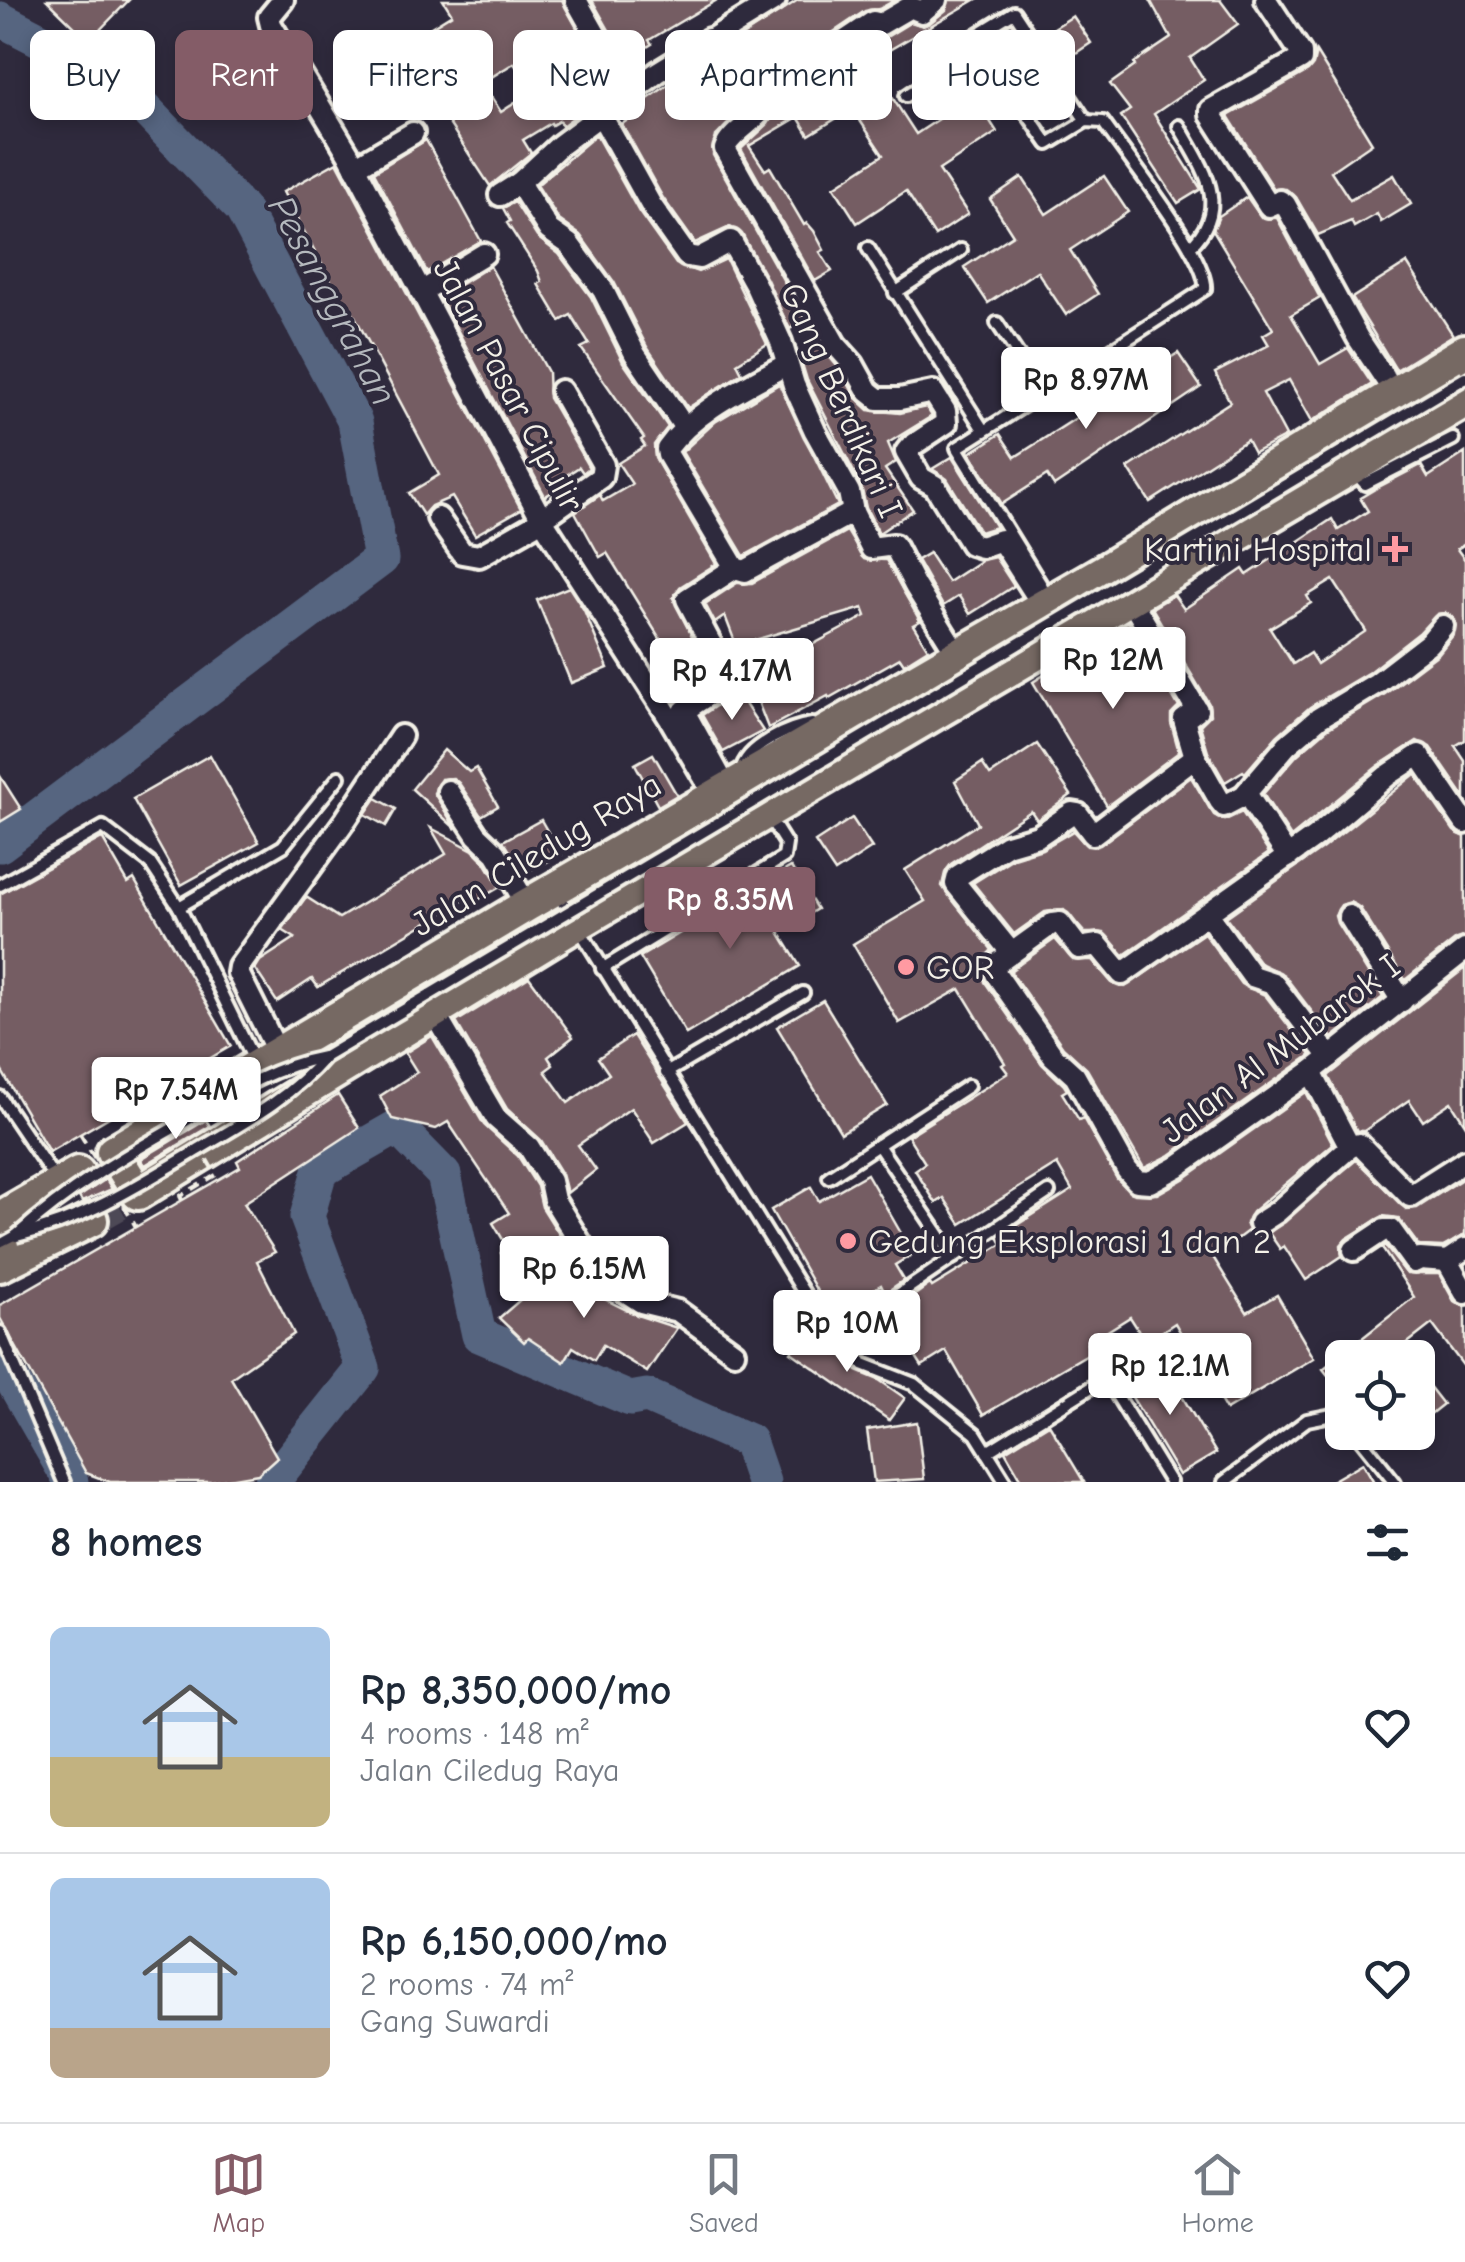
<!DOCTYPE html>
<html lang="en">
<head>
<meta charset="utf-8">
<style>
	:root { --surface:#fff; --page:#f2f2f3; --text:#1f2937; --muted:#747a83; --line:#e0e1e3; --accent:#845c67 }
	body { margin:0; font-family:"Comic Neue",sans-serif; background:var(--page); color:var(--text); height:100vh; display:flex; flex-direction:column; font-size:38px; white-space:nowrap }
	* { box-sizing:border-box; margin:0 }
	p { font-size:32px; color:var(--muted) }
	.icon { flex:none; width:55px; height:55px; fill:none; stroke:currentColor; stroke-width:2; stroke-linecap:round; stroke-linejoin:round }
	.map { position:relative; height:1482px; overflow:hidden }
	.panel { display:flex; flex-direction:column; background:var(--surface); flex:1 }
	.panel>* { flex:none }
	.hud { position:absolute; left:30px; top:30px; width:1405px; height:90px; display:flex; gap:20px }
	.tools { position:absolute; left:1325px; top:1340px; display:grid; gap:20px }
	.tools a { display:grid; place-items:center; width:110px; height:110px; border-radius:15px; background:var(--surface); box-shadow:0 5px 15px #0003; font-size:50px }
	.price { position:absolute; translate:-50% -85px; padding:0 22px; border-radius:10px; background:#fff; color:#222; font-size:32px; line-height:65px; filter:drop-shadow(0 2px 5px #0008) }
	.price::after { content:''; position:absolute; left:50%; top:60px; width:30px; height:22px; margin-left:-15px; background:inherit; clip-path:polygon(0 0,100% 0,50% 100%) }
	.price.current { background:var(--accent); color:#fff }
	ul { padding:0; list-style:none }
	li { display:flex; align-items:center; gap:30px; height:250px; padding:0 50px }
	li+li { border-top:2px solid var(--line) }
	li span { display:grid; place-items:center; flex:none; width:280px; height:200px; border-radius:15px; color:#555 }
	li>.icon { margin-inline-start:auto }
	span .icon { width:120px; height:120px; fill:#fffc; stroke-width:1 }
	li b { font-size:42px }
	h2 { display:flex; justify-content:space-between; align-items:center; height:120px; padding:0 50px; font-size:42px }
	.pill { padding:0 35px; border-radius:15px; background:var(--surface); box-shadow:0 5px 15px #0003; font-size:35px; line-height:90px }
	.pill.current { background:var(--accent); color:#fff }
	.menu { display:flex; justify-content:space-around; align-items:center; height:140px; border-top:2px solid var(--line); background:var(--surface); font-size:28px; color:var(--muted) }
	.menu a { display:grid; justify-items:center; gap:5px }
	.menu .current { color:var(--accent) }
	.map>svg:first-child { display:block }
</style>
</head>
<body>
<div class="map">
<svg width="1465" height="1482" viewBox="0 0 1465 1482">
	<rect width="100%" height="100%" fill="#2f2a3d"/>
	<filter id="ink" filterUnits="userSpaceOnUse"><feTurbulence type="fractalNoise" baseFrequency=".01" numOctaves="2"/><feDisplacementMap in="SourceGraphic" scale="20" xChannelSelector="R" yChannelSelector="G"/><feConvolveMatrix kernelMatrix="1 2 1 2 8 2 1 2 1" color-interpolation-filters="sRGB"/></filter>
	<g filter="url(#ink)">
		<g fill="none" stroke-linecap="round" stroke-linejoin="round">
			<!-- river -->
			<g stroke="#566580" stroke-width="35">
				<polyline points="0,19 116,79 242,209 355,422 381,559 0,845"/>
				<polyline points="0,1365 14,1383 71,1482"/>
				<polyline points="272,1482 363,1368 307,1217 320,1171 397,1127 444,1175 479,1335 630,1399 647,1396 749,1441 763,1482"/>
			</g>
		</g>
		<!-- building -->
		<g fill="#745d64" stroke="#f4f1e8" stroke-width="2.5" fill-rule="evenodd">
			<polygon points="47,0 129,0 89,41"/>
			<path d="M 443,0 L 562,0 L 611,89 L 562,126 L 559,121 L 552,125 L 551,123 L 523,140 L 531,153 L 490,186 L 446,119 L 452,115 L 427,77 L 430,76 L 426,70 L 437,63 L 420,34 L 452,14 ZM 514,63 L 532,92 L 501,112 L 482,83 Z"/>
			<polygon points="592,0 717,0 649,40 652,44 626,60"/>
			<polygon points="798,0 895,0 879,9 865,11 801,54 794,66 763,88 730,44"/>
			<polygon points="949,0 975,0 891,49 825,93 840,116 809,135 798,117 749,146 765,170 770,167 804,225 807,223 814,231 824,250 820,252 832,271 815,281 741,149 768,124 775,112 814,86 821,74 876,37 888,36 911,22 923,26 930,23 946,10"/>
			<polygon points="1150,0 1220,0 1238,24 1190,58 1204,80 1154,114 1201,189 1178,203 1121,116 1130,110 1110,84 1135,66 1134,63 1171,38"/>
			<polygon points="1073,16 1091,43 1073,55 1054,28"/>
			<polygon points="1316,52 1372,143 1331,171 1350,200 1394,175 1411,204 1381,222 1377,214 1354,227 1351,221 1318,235 1296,197 1286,189 1274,189 1228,116 1308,71 1313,65"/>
			<polygon points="706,58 744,109 716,136 713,155 805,319 790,329 742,234 730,227 695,243 663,198 622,124 641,111 638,106"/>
			<polygon points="974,96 997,132 939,170 968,214 935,236 906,191 857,223 834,187 883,155 859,119 892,97 916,134"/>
			<polygon points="596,135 639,212 676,264 698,272 726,259 767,344 737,363 742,373 688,408 647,347 614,282 580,235 559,220 537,185"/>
			<polygon points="426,140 481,241 427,272 374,172"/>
			<polygon points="337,162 521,509 475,535 452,497 431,506 423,515 409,493 439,475 352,311 348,313 283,192"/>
			<polygon points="1104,176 1128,212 1070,250 1098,294 1066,315 1037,271 988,303 964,267 1013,235 990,199 1022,177 1046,214"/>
			<polygon points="1247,197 1261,217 1277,218 1320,298 1291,315 1320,364 1348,348 1372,384 1312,421 1289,380 1263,393 1286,436 1254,453 1247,440 1150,502 1128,468 1230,402 1215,373 1269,345 1263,335 1273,329 1213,230 1219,216"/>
			<polygon points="515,202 537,237 559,254 591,297 623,362 668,427 654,445 655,458 716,564 680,587 673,598 712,676 683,695 672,678 680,673 662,642 607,553 600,557 575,512 600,495 603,501 632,484 618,463 645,446 641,440 644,438 581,348 589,344 571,315 560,321 538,284 542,282 538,271 507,223 510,221 503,208"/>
			<polygon points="1407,263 1453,335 1396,370 1352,298"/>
			<polygon points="490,266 548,372 549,398 589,468 583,473 579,467 553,484 556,490 545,496 440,297"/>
			<polygon points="818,343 842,372 856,398 869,410 900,413 926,407 932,416 888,443 896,462 885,469 913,510 879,533 866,508 861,486 807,380 799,354"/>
			<polygon points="1178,353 1201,387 1054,486 1047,475 1002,504 970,453 1000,434 1015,457"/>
			<polygon points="779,384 838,505 744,556 682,452 715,422"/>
			<path d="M 1465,453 L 1465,544 L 1457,549 L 1465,560 L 1465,740 L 1455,746 L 1465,761 L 1465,798 L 1430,747 L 1417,741 L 1378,766 L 1291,837 L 1263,794 L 1297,755 L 1327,729 L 1385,694 L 1438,654 L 1454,634 L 1455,620 L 1446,613 L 1437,614 L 1419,633 L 1369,672 L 1310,707 L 1277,736 L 1245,773 L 1243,771 L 1225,782 L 1208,752 L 1200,725 L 1210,715 L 1209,704 L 1152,608 L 1174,595 L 1184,609 L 1243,569 L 1247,575 L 1332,519 L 1338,530 L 1368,511 L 1360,498 L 1375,489 L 1421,465 L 1428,477 ZM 1333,580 L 1366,631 L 1317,664 L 1310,653 L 1293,664 L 1270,628 L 1311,603 L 1307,596 Z"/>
			<polygon points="952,457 996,527 980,532 947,479 932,469"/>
			<path d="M 847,531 L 864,559 L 886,560 L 920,621 L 913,625 L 928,649 L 904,664 L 900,658 L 829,698 L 828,696 L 768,728 L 725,616 L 715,623 L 705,604 L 737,583 L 752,583 ZM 863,608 L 866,616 L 765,670 L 748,642 Z"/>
			<polygon points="929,553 948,582 982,560 995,557 1014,586 970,614 959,596 943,606 917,560"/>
			<polygon points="569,587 584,610 608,668 571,683 537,600"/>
			<polygon points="1128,622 1179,707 1171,715 1171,723 1179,752 1107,806 1033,682"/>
			<polygon points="737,692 763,731 723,752 702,715"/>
			<polygon points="1037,744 1071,795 1037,820 1031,811 951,864 945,873 942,886 992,950 982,960 985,982 1042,1064 1064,1085 1067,1090 1062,1093 1079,1120 1083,1118 1117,1179 1135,1194 1157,1194 1185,1178 1306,1092 1333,1144 1252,1212 1246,1223 1249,1230 1213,1257 1247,1312 1277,1295 1314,1358 1226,1410 1175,1323 1146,1342 1130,1317 1087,1344 1091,1352 983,1415 946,1351 922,1366 889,1314 930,1284 932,1287 1002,1244 998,1237 1072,1190 1057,1164 961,1224 944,1198 936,1203 915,1170 925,1163 908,1136 1008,1073 1002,1065 1005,1063 960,989 899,1023 853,944 925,901 905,870 978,824 955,781 982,763 990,775"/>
			<polygon points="444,750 469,772 476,768 498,806 481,816 459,783 453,778 441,779 434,793 456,829 412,789"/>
			<polygon points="653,754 677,795 658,806 635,764"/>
			<polygon points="210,755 259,842 181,885 133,799"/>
			<polygon points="1415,774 1454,831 1465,837 1465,936 1456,939 1405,980 1360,908 1350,902 1341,905 1335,916 1337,923 1383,997 1332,1038 1284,975 1261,964 1226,917 1323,848"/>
			<polygon points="0,776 21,809 0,822"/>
			<polygon points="1191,777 1214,815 1225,820 1242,812 1269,853 1124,955 1104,933 1085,933 1064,910 1045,912 1014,934 973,883 1013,858 1042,849 1073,831 1087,846 1100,845"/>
			<polygon points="376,798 396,809 386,826 365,814"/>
			<polygon points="852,818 872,848 835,872 815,842"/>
			<polygon points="541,820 561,855 524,873 503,841"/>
			<polygon points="431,828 473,850 485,862 500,887 469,905 466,899 318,987 312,979 277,1002 255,969 260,961 295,938 282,930 306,897 339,918 446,854"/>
			<polygon points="102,838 128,883 134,879 231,1046 49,1152 0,1068 0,894"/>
			<polygon points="791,867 817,909 779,932 800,966 686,1034 640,957"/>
			<polygon points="1204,933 1241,984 1265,995 1311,1055 1170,1155 1144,1168 1087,1069 1063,1047 1010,971 1055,939 1073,960 1092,960 1112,983 1125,987"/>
			<polygon points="1465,968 1465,1124 1451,1102 1423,1121 1409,1100 1364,1131 1357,1131 1328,1076"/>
			<polygon points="529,977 573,1037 548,1057 553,1065 545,1071 568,1103 609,1074 598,1058 633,1035 688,1122 654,1143 631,1108 578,1145 596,1170 567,1193 562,1174 541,1140 507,1109 456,1022"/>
			<polygon points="823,1000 887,1105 841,1133 777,1027"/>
			<polygon points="432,1036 484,1125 518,1156 537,1186 542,1207 564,1242 513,1272 501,1253 508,1248 493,1223 509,1213 448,1122 436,1129 392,1119 380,1096 417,1072 405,1053"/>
			<polygon points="338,1095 359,1128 244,1203 275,1252 257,1261 294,1334 231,1378 277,1457 258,1474 212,1482 110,1482 86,1473 0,1318 0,1305 240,1167 237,1161"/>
			<polygon points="206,1120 210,1126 145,1165 141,1159"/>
			<polygon points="1356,1160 1406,1209 1417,1208 1465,1177 1465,1235 1443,1247 1419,1246 1398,1218 1383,1216 1346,1239 1341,1245 1342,1256 1306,1280 1284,1246 1280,1249 1269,1233"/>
			<polygon points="867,1174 913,1254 895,1265 904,1280 885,1293 881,1285 830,1314 771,1210 811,1187 819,1201"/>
			<polygon points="106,1179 112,1189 82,1202 79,1197"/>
			<polygon points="1385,1246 1407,1274 1439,1274 1454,1301 1465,1307 1465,1368 1432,1324 1400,1349 1407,1358 1342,1358 1342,1393 1323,1369 1414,1297 1382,1248"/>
			<polygon points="572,1255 591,1286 586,1290 637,1315 677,1328 647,1372 603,1345 594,1360 573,1347 564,1362 528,1338 524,1342 499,1318"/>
			<polygon points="807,1329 835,1348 857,1371 879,1380 905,1398 889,1420 791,1352"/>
			<polygon points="1161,1361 1216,1453 1179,1475 1124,1384"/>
			<polygon points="1418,1372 1443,1404 1418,1424"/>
			<polygon points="917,1422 924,1479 874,1482 867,1430"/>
			<polygon points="1049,1424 1084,1482 1023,1482 1005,1451"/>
			<polygon points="1363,1463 1374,1482 1330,1482"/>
		</g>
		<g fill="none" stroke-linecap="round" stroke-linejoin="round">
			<!-- primary-tunnel -->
			<polyline stroke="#4d4857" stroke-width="32" stroke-dasharray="32 16" stroke-linecap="butt" points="91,1220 138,1193"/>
			<!-- lane casing -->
			<g stroke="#f4f1e8" stroke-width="18">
				<g id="lane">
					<polyline points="980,46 973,37 1014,12 1086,121"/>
					<path d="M 906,96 L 980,46 L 1048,144 L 1086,121 L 1103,122 C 1124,153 1209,258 1205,289 L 1044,393"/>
					<path d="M 1179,126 C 1202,167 1233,206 1190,247"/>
					<polyline points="868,248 984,431"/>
					<polyline points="895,293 961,250"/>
					<polyline points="997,323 1044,393 957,448 1042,586"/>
					<polyline points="1355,473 1365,484 1453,439"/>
					<path d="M 741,771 C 746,746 790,727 812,724 L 817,730"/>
					<polyline points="0,885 103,827 150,863 179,907"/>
					<polyline points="557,893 825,1327 863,1364 914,1384 976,1434 1006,1482"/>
					<polyline points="602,969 784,857 786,844 769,817"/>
					<polyline points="254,1060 179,907 283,846 339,777"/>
					<polyline points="666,1073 803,993"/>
					<polyline points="0,1097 56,1180"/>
					<polyline points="878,1145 954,1257"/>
					<polyline points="829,1177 968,1086"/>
					<polyline points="0,1245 16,1236"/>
					<polyline points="0,1332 64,1482"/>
					<polyline points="835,1338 1049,1192"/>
					<polyline points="1355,1432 1395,1482"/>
					<polyline points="987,1452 1106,1378 1170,1482"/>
					<polyline points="1224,1482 1307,1420 1332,1415 1342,1420"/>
				</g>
			</g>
			<!-- street casing -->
			<g stroke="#f4f1e8" stroke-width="28">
				<g id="street">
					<polyline points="283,0 269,17 271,25 348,153 541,518 670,719 715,796"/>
					<polyline points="576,0 629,94"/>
					<polyline points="1266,0 1301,53 1301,59 1211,110 1211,115 1269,206 1280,201 1285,204 1358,338 1396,395"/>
					<path d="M 709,39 L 762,110 C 752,123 729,135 725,149 L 835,344 L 853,364 L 868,391 L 878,399 L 900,399 L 933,392 L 945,411 L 946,423 L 910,447 L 906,452 L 921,478 L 935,486 L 971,544 L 981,547 L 1001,540 L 1043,606"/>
					<polyline points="760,106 806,75 809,65 873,22 881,24 910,7 922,12 936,0"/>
					<polyline points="601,115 651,205 687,256 699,258 731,241 755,284 781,342 794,385 815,431 849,492 853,512 871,548 894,545 915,586 959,657"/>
					<polyline points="355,167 413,133"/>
					<polyline points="519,183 549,230 569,244 603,290 635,354 685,428"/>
					<polyline points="500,195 519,183 560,145 658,72 775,0"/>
					<polyline points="421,292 484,254"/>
					<path d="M 787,364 C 746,387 695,410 667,449 L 668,455 L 735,568 L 745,571 L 853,512"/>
					<polyline points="438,518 462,553 479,556 532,526 601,477 603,465 561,391"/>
					<polyline points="1129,597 1197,710 1184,720 1195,757 1220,801 1224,806 1245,795"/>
					<polyline points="727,789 684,711 730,680 687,599 735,568"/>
					<polyline points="448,791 477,835 496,853 527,905"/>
					<polyline points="1465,823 1419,755 1387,776 1315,837 1122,974 1098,945 1079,948 1060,923 1052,924 995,965 996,974 1053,1056 1075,1076 1127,1170 1137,1181 1150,1182 1177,1167 1311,1072 1465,950"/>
					<polyline points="1288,857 1246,793 1287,745 1319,718 1377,683 1429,643 1443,626"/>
					<polyline points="1208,915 1252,976 1273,983 1330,1057"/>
					<polyline points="1349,916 1402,1001"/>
					<polyline points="1010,951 956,884 958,876 1007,845 1038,836 1072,813 1078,814 1093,834 1195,757"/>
					<polyline points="434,1012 496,1118 529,1147 550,1181 554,1200 600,1275 641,1302 678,1311 734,1352"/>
					<polyline points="279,1055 238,973 239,967 346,819 401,736"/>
					<polyline points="1350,1147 1359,1144 1410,1196 1465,1161"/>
					<polyline points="1260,1223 1277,1212 1350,1147 1311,1072"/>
					<polyline points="1465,1249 1447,1261 1465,1293"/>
					<polyline points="1354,1250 1384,1230 1391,1230 1414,1262 1420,1259 1447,1261"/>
				</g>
			</g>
			<!-- primary casing -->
			<g stroke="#f4f1e8" stroke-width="40">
				<g id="primary">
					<polyline points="1465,351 1109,568 527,905 113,1152 138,1193 575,925 1465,401"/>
					<polyline points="0,1218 78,1173"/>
					<polyline points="0,1265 91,1220"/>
				</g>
			</g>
			<!-- lane -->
			<use href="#lane" stroke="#2f2a3d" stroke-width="10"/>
			<!-- street -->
			<use href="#street" stroke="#2f2a3d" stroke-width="20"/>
			<!-- primary -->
			<use href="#primary" stroke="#766964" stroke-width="32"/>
			<!-- lane-bridge casing -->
			<g stroke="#f4f1e8" stroke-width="18" stroke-linecap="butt">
				<g id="lane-bridge">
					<path d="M 17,1235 C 68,1189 124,1156 184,1122 C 229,1095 271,1067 324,1057"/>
					<path d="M 16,1236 C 83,1221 138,1186 196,1151 C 243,1123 289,1099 325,1057 L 1465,378"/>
				</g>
			</g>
			<!-- path-bridge -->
			<g stroke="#f4f1e8" stroke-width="4" stroke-dasharray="10 8" stroke-linecap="butt">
				<polyline points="174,1079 188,1101"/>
				<polyline points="80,1134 96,1160"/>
				<polyline points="182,1200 180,1196 216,1175 206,1158"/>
				<polyline points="124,1206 136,1227"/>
			</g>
			<!-- lane-bridge -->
			<use href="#lane-bridge" stroke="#2f2a3d" stroke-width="10"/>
		</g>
	</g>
	<!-- markers -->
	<g fill="#ff9aa2" stroke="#2f2a3d" stroke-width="4">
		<path d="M1390 534h10v10h10v10h-10v10h-10v-10h-10v-10h10z"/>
		<circle cx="906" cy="967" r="10"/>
		<circle cx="848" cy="1241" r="10"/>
	</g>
	<g text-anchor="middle" stroke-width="8" stroke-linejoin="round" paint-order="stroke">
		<!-- street labels -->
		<g font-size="35" fill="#f4f1e8" stroke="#2f2a3d">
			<text transform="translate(509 385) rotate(62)" y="12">Jalan Pasar Cipulir</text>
			<text transform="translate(842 400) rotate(66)" y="12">Gang Berdikari I</text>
			<text transform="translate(536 854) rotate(-31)" y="12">Jalan Ciledug Raya</text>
			<text transform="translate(1280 1048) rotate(-37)" y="12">Jalan Al Mubarok I</text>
		</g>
		<!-- poi labels -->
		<g font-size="35" fill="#f4f1e8" stroke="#2f2a3d" text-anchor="start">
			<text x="1372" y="561" text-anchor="end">Kartini Hospital</text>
			<text x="926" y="979">GOR</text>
			<text x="868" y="1253">Gedung Eksplorasi 1 dan 2</text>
		</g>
		<!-- water labels -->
		<g font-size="38" font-style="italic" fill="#b5b9be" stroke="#2f2a3d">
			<text transform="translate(333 300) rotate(62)" y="13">Pesanggrahan</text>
		</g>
	</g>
</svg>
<div class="tools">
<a><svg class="icon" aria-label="locate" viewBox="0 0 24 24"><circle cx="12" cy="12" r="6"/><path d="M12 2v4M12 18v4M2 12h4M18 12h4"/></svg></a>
</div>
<b class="price" style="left:1086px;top:432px">Rp 8.97M</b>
<b class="price" style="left:1113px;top:712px">Rp 12M</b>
<b class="price" style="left:732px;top:723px">Rp 4.17M</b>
<b class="price current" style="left:730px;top:952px">Rp 8.35M</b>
<b class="price" style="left:176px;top:1142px">Rp 7.54M</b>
<b class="price" style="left:584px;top:1321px">Rp 6.15M</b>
<b class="price" style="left:847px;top:1375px">Rp 10M</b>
<b class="price" style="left:1170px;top:1418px">Rp 12.1M</b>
<div class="hud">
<a class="pill">Buy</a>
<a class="pill current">Rent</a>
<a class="pill">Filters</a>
<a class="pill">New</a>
<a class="pill">Apartment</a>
<a class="pill">House</a>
</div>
</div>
<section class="panel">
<h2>8 homes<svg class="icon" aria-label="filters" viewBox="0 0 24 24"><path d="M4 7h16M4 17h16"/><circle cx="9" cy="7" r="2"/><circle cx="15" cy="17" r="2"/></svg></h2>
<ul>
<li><span style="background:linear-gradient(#a9c7e8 65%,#c2b280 0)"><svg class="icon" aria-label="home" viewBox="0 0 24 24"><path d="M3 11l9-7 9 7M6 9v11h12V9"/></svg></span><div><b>Rp 8,350,000/mo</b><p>4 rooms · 148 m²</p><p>Jalan Ciledug Raya</p></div><svg class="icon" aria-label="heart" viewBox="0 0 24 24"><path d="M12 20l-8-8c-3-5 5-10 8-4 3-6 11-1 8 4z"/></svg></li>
<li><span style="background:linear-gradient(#a9c7e8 75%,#b9a48a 0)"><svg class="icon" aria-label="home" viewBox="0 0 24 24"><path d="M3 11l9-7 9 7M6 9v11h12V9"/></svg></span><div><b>Rp 6,150,000/mo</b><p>2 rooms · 74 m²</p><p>Gang Suwardi</p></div><svg class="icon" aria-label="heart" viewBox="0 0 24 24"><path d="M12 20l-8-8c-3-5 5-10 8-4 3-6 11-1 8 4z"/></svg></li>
</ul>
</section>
<nav class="menu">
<a class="current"><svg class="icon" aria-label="map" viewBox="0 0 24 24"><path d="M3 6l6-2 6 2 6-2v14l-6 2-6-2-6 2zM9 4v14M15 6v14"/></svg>Map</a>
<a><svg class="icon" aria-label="saved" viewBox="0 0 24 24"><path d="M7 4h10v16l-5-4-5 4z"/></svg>Saved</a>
<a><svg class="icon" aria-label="home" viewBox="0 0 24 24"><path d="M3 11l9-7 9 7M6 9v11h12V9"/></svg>Home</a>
</nav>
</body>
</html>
